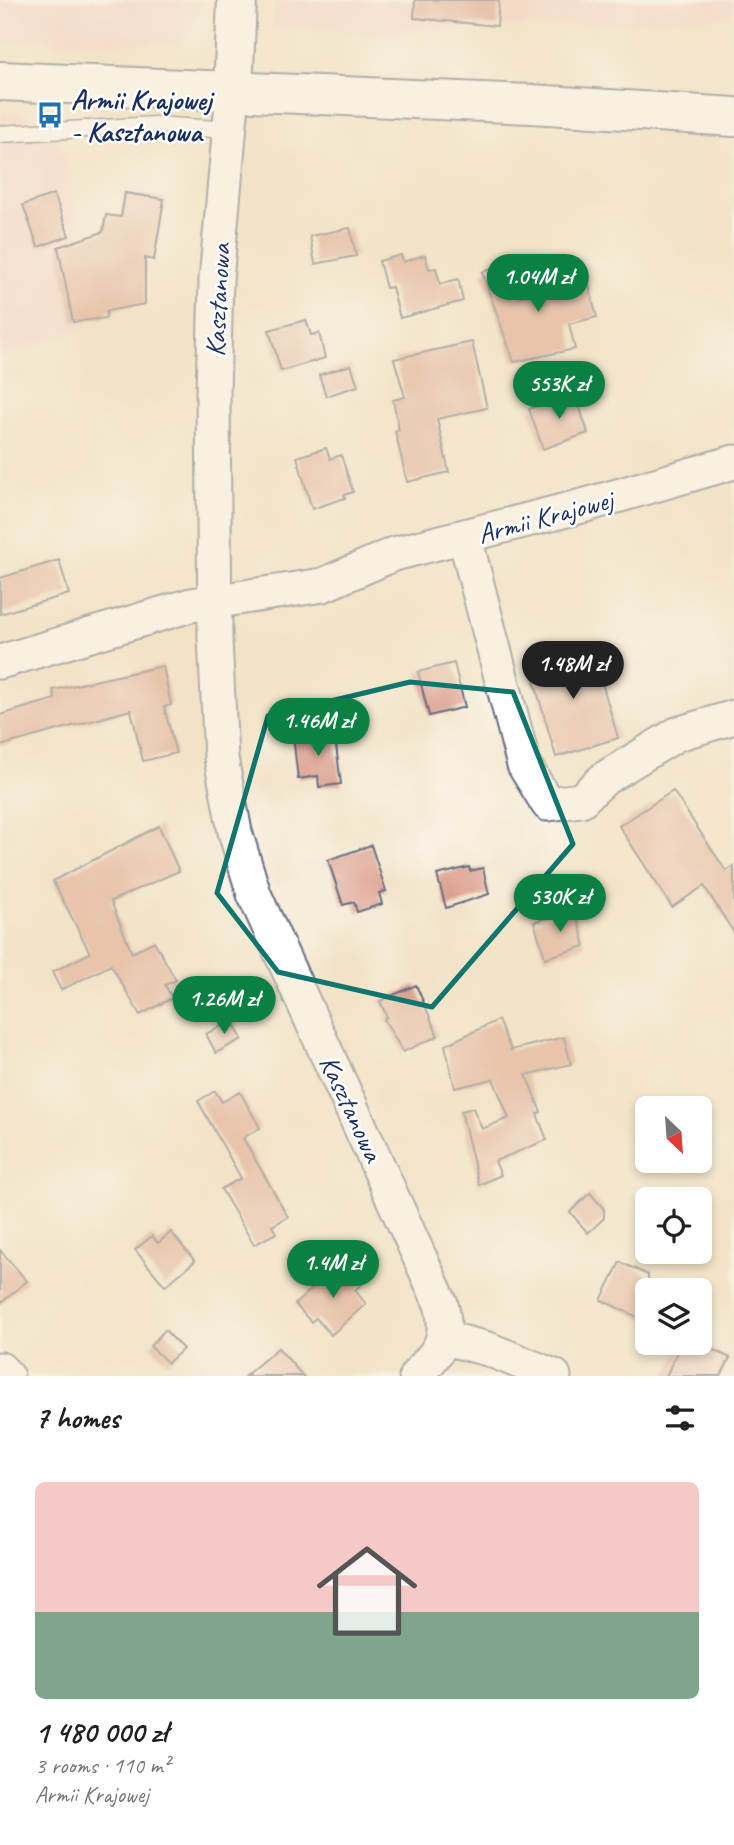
<!DOCTYPE html>
<html lang="en">
<head>
<meta charset="utf-8">
<style>
	:root { --surface:#fff; --page:#f6f6f6; --text:#202124; --muted:#757577; --line:#e0e0e0; --accent:#0b8043 }
	body { margin:0; font-family:Caveat,sans-serif; background:var(--page); color:var(--text); height:100vh; display:flex; flex-direction:column; font-size:26px; white-space:nowrap }
	* { box-sizing:border-box; margin:0 }
	p { font-size:23px; color:var(--muted) }
	.icon { flex:none; width:38px; height:38px; fill:none; stroke:currentColor; stroke-width:2; stroke-linecap:round; stroke-linejoin:round }
	.map { position:relative; height:1376px; overflow:hidden }
	.panel { display:flex; flex-direction:column; background:var(--surface); flex:1 }
	.panel>* { flex:none }
	.needle { width:46px; rotate:155deg }
	.controls { position:absolute; left:635px; top:1096px; display:grid; gap:14px }
	.controls a { display:grid; place-items:center; width:77px; height:77px; border-radius:10px; background:var(--surface); box-shadow:0 4px 10px #0003; font-size:35px }
	.price { position:absolute; translate:-50% -60px; padding:0 16px; border-radius:24px; background:var(--accent); color:#fff; font-size:23px; line-height:46px; filter:drop-shadow(0 2px 4px #0008) }
	.price::after { content:''; position:absolute; left:50%; top:42px; width:21px; height:16px; margin-left:-10px; background:inherit; clip-path:polygon(0 0,100% 0,50% 100%) }
	.price.active { background:#222; color:#fff }
	ul { padding:0; list-style:none }
	li { display:grid; align-content:center; gap:14px; height:371px; padding:0 35px }
	li+li { border-top:2px solid var(--line) }
	li span { display:grid; place-items:center; height:217px; border-radius:10px; color:#555 }
	li>.icon { margin-inline-start:auto }
	span .icon { width:126px; height:126px; fill:#fffc; stroke-width:1 }
	li b { font-size:30px }
	h2 { display:flex; justify-content:space-between; align-items:center; height:84px; padding:0 35px; font-size:30px }
	.map>svg:first-child { display:block }
</style>
</head>
<body>
<div class="map">
<svg width="734" height="1376" viewBox="0 0 734 1376">
	<rect width="100%" height="100%" fill="#fff"/>
	<filter id="ink" filterUnits="userSpaceOnUse"><feTurbulence type="fractalNoise" baseFrequency=".0143" numOctaves="2"/><feDisplacementMap in="SourceGraphic" scale="14" xChannelSelector="R" yChannelSelector="G"/><feConvolveMatrix kernelMatrix="1 2 1 2 8 2 1 2 1" color-interpolation-filters="sRGB"/></filter>
	<filter id="wash" filterUnits="userSpaceOnUse"><feTurbulence type="fractalNoise" baseFrequency=".00686" numOctaves="4" result="noise"/><feDisplacementMap in="SourceGraphic" scale="28" xChannelSelector="R" yChannelSelector="G"/><feGaussianBlur stdDeviation="1.57" result="paint"/><feColorMatrix in="noise" values="0 0 0 0 0 0 0 0 0 0 0 0 0 0 0 0 0 1.4 0 .05"/><feComposite in="paint" operator="in"/></filter>
	<g filter="url(#wash)">
		<rect width="100%" height="100%" fill="#f2e3c7"/>
		<!-- built -->
		<g fill="#f7d0c9">
			<polygon points="0,0 204,0 190,35 175,44 0,42"/>
			<polygon points="274,0 734,0 734,16 642,23 497,26 366,34 273,26"/>
			<polygon points="0,112 23,113 64,151 82,246 74,248 89,327 0,357"/>
		</g>
		<g id="blocks">
			<!-- building -->
			<g fill="#db9d89">
				<polygon points="415,0 499,0 497,26 414,18"/>
				<polygon points="125,193 164,199 154,260 145,258 145,304 107,311 106,318 73,322 58,247 103,232 106,215 121,217"/>
				<polygon points="54,194 69,236 38,247 23,205"/>
				<polygon points="350,228 356,256 315,264 310,236"/>
				<polygon points="401,255 403,262 425,255 429,269 436,268 440,284 458,279 463,301 400,318 392,287 386,288 379,261"/>
				<polygon points="509,264 518,297 587,279 597,317 569,324 575,349 514,362 482,272"/>
				<polygon points="306,320 311,335 319,333 325,358 281,371 269,330"/>
				<polygon points="472,342 487,408 437,419 449,472 407,482 395,431 399,430 393,400 405,397 394,359"/>
				<polygon points="351,365 358,386 326,396 319,375"/>
				<polygon points="575,393 588,433 543,449 529,409"/>
				<polygon points="326,448 330,459 341,455 353,492 344,495 345,498 312,509 297,457"/>
				<polygon points="59,560 69,594 0,614 0,578"/>
				<polygon points="591,645 618,738 556,757 529,663"/>
				<polygon points="454,663 465,707 429,716 418,672"/>
				<polygon points="163,666 171,705 164,707 176,753 143,761 131,710 0,746 0,715 55,699 53,690"/>
				<polygon points="334,730 341,784 319,787 318,776 298,779 293,736"/>
				<polygon points="673,791 726,871 734,866 734,933 704,886 672,907 619,826"/>
				<polygon points="159,826 179,871 111,901 132,953 154,941 176,980 165,985 172,998 140,1015 111,965 61,990 52,972 90,953 53,881"/>
				<polygon points="371,845 386,891 379,893 382,904 357,912 354,902 343,905 328,860"/>
				<polygon points="469,867 470,871 483,868 489,894 446,908 437,875"/>
				<polygon points="575,910 585,946 545,958 534,922"/>
				<polygon points="416,985 438,1036 403,1052 384,1019 387,1017 380,1001"/>
				<polygon points="232,1020 242,1039 216,1053 206,1034"/>
				<polygon points="498,1020 511,1050 564,1037 571,1064 526,1075 541,1112 537,1114 547,1140 495,1161 501,1175 479,1185 461,1111 473,1108 482,1129 509,1118 493,1079 455,1088 445,1045"/>
				<polygon points="215,1091 222,1102 240,1092 260,1128 243,1138 288,1217 272,1226 276,1233 254,1245 221,1189 241,1178 198,1101"/>
				<polygon points="590,1193 604,1209 604,1218 588,1233 570,1212"/>
				<polygon points="171,1232 195,1261 165,1286 135,1250 152,1236 158,1243"/>
				<polygon points="0,1250 27,1281 0,1304"/>
				<polygon points="620,1262 648,1275 648,1322 601,1300"/>
				<polygon points="349,1266 364,1282 355,1290 366,1304 331,1335 316,1318 311,1322 295,1304 335,1268 340,1274"/>
				<polygon points="165,1330 183,1349 168,1363 150,1346"/>
				<polygon points="682,1342 698,1342 730,1358 721,1376 666,1376"/>
				<polygon points="278,1348 303,1376 245,1376"/>
			</g>
		</g>
	</g>
	<g filter="url(#ink)">
		<use href="#blocks" fill-opacity="0" stroke="#666e83" stroke-width="2"/>
		<g fill="none" stroke-linecap="round" stroke-linejoin="round">
			<!-- lane casing -->
			<g stroke="#666e83" stroke-width="19">
				<polyline id="lane" points="0,134 155,125 230,130"/>
			</g>
			<!-- street casing -->
			<g stroke="#666e83" stroke-width="37">
				<g id="street">
					<path d="M 233,91 L 216,280 L 213,394 L 215,639 L 221,758 L 235,832 L 254,894 L 441,1304 C 450,1340 440,1350 416,1376"/>
					<polyline points="465,538 524,765 548,804 581,800 605,778 677,734 734,717"/>
					<polyline points="0,662 191,605 323,585 394,554 586,505 734,462"/>
					<polyline points="445,1338 488,1349 554,1376"/>
					<polyline points="0,1369 7,1376"/>
				</g>
			</g>
			<!-- secondary casing -->
			<g stroke="#666e83" stroke-width="42">
				<g id="secondary">
					<polyline points="0,81 531,104 734,117"/>
					<polyline points="233,91 237,0"/>
				</g>
			</g>
			<!-- lane -->
			<use href="#lane" stroke="#fff" stroke-width="16"/>
			<!-- street -->
			<use href="#street" stroke="#fff" stroke-width="33"/>
			<!-- secondary -->
			<use href="#secondary" stroke="#fff" stroke-width="38"/>
		</g>
	</g>
	<!-- marked area -->
	<path d="M0 0H734V1376H0ZM 410,682 L 513,692 L 573,844 L 432,1007 L 278,972 L 217,893 L 268,716 Z" fill="#f2e3c7" fill-opacity=".55" fill-rule="evenodd"/>
	<path fill="none" stroke="#0f766e" stroke-width="5" stroke-linejoin="round" d="M 410,682 L 513,692 L 573,844 L 432,1007 L 278,972 L 217,893 L 268,716 Z"/>
	<!-- icons -->
	<defs>
		<g id="bus-bare" transform="scale(2.1)"><path d="M-5-6H5V4H4V6H2V4H-2V6H-4V4H-5ZM-3.5-4V0h7V-4ZM-3.5 1.2v1.5H-2V1.2ZM2 1.2v1.5H3.5V1.2Z" fill="#1f6fb2" stroke="#fff" stroke-width="2.5" paint-order="stroke"/></g>
	</defs>
	<g fill-rule="evenodd">
		<use href="#bus-bare" x="50" y="115"/>
	</g>
	<g text-anchor="middle" stroke-width="5" stroke-linejoin="round" paint-order="stroke">
		<!-- poi labels -->
		<g font-size="28" font-weight="bold" fill="#1b2f5e" stroke="#fff" text-anchor="start">
			<text x="71" y="109">Armii Krajowej<tspan x="71" dy="32">- Kasztanowa</tspan></text>
		</g>
		<!-- street labels -->
		<g font-size="28" fill="#1b2f5e" stroke="#fff">
			<text transform="translate(217 300) rotate(-87)" y="10">Kasztanowa</text>
			<text transform="translate(545 516) rotate(-15)" y="10">Armii Krajowej</text>
			<text transform="translate(352 1108) rotate(65)" y="10">Kasztanowa</text>
		</g>
	</g>
</svg>
<div class="controls">
<a><svg class="needle" viewBox="-14 -14 28 28"><path d="M0-13l5 13h-10z" fill="#e53935"/><path d="M0 13l5-13h-10z" fill="#757577"/></svg></a>
<a><svg class="icon" aria-label="locate" viewBox="0 0 24 24"><circle cx="12" cy="12" r="6"/><path d="M12 2v4M12 18v4M2 12h4M18 12h4"/></svg></a>
<a><svg class="icon" aria-label="layers" viewBox="0 0 24 24"><path d="M12 4l9 5-9 5-9-5zM3 14l9 5 9-5"/></svg></a>
</div>
<b class="price" style="left:538px;top:314px">1.04M zł</b>
<b class="price" style="left:559px;top:421px">553K zł</b>
<b class="price active" style="left:573px;top:701px">1.48M zł</b>
<b class="price" style="left:318px;top:758px">1.46M zł</b>
<b class="price" style="left:560px;top:934px">530K zł</b>
<b class="price" style="left:224px;top:1036px">1.26M zł</b>
<b class="price" style="left:333px;top:1300px">1.4M zł</b>
</div>
<section class="panel">
<h2>7 homes<svg class="icon" aria-label="filters" viewBox="0 0 24 24"><path d="M4 7h16M4 17h16"/><circle cx="9" cy="7" r="2"/><circle cx="15" cy="17" r="2"/></svg></h2>
<ul>
<li><span style="background:linear-gradient(#f6c9c9 60%,#7fa58c 0)"><svg class="icon" aria-label="home" viewBox="0 0 24 24"><path d="M3 11l9-7 9 7M6 9v11h12V9"/></svg></span><div><b>1 480 000 zł</b><p>3 rooms · 110 m²</p><p>Armii Krajowej</p></div></li>
</ul>
</section>
</body>
</html>
